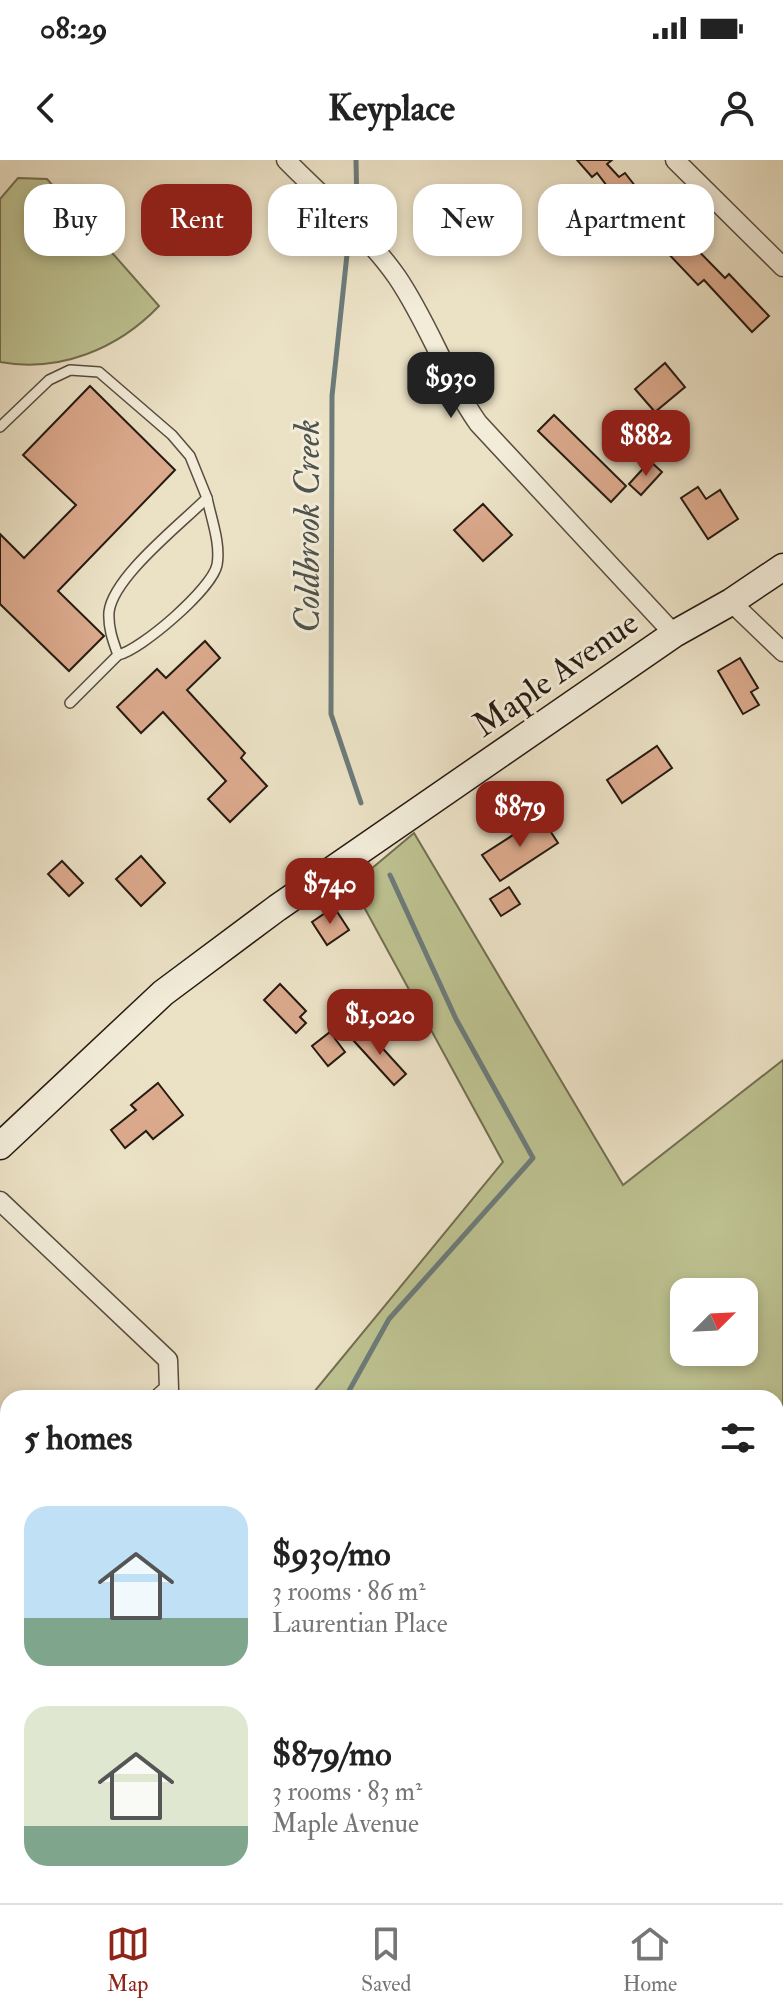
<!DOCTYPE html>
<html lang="en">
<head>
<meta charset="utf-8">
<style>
	:root { --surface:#fff; --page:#f2f2f2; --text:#222; --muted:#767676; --line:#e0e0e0; --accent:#8f2418 }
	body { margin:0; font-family:"IM FELL Double Pica",serif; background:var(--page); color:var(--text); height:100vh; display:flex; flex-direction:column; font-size:30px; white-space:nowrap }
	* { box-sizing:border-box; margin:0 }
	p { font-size:26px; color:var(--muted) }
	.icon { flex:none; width:44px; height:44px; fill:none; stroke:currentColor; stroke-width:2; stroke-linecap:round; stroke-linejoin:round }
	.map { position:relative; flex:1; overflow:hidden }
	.drawer { position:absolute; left:0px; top:1230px; width:784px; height:514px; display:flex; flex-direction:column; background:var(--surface); border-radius:24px 24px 0 0; box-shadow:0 4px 12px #0003 }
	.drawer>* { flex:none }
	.banner { position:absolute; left:24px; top:24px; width:736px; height:72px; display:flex; gap:16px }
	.needle { width:52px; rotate:66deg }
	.fabs { position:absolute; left:670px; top:1118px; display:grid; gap:16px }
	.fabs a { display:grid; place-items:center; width:88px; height:88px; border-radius:16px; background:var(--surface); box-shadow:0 4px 12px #0003; font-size:40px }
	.price { position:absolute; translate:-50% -68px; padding:0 18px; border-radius:16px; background:var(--accent); color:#fff; font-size:26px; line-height:52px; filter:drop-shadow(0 2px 4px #0008) }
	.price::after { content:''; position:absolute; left:50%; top:48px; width:24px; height:18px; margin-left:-12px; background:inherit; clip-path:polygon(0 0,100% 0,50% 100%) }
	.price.active { background:#222; color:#fff }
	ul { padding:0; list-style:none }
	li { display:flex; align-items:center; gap:24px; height:200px; padding:0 24px }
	li span { display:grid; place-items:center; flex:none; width:224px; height:160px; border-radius:24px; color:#555 }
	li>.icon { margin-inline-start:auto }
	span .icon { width:96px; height:96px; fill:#fffc; stroke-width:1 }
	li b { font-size:34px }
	h2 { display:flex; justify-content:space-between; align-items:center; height:96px; padding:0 24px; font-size:34px }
	.tag { padding:0 28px; border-radius:24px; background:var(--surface); box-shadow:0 4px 12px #0003; font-size:28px; line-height:72px }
	.tag.active { background:var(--accent); color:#fff }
	.status { display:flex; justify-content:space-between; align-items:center; height:56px; padding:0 40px; background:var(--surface); direction:ltr }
	.status svg { height:22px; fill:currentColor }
	header { display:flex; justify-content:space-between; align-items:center; height:104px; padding:0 24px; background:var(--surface); font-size:36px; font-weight:700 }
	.tab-bar { display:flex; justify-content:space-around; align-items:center; height:112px; border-top:2px solid var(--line); background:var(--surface); font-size:22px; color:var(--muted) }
	.tab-bar a { display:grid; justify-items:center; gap:4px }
	.tab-bar .active { color:var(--accent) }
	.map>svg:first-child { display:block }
</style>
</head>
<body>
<div class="status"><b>08:29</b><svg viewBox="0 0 49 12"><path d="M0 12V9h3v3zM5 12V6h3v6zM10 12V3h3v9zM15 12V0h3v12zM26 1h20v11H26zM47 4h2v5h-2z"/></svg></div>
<header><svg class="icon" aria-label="back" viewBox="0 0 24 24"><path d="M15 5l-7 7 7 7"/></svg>Keyplace<svg class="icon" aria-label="person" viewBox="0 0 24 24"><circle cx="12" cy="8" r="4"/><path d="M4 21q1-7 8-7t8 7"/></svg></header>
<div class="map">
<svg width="783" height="1743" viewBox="0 0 783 1743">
	<rect width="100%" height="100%" fill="#ebe1c5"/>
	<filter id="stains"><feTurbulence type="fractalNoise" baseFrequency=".0025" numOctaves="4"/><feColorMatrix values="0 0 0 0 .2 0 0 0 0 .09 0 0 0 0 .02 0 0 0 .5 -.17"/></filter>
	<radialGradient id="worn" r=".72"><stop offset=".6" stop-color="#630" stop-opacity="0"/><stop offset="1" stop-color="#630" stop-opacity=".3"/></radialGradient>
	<!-- green -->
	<g fill="#bdc190" stroke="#726e51" stroke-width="2" fill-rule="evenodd">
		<path d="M 18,18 L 47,19 L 159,146 C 118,189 59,213 0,202 L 0,39 Z"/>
		<path d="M 414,673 L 623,1025 L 783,900 L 783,1743 L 0,1743 L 0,1592 L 8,1583 L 8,1736 L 776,1736 L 776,1238 L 309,1238 L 503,1002 L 352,725 ZM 744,1132 L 744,1192 L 684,1192 L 684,1132 Z"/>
	</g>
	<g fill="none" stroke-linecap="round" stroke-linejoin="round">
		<!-- stream -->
		<g stroke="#6c7b79" stroke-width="5">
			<polyline points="356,0 357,50"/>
			<polyline points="348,85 332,236 331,554 361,643"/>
			<polyline points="345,1238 389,1159 533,998 456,859 390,715"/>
			<polyline points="0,1663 8,1654"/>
		</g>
	</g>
	<!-- building -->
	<g fill="#dba98c" stroke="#261a12" stroke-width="2">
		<polygon points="577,0 612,0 607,4 619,17 625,13 672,73 677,69 725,118 729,114 769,156 752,172 704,120 698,125 646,70 643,73 597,13 592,17"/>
		<polygon points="665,203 685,227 655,252 635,229"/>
		<polygon points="90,226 175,310 58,431 104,476 69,511 0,444 0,374 24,398 76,345 23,295"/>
		<polygon points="554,255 626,326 611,342 538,271"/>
		<polygon points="650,301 662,312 641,335 629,324"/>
		<polygon points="698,327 706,339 720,330 738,359 708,379 681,338"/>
		<polygon points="483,344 512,375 483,401 454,370"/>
		<polygon points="205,481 220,498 187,530 245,593 241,598 267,626 230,662 208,639 226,621 163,552 141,573 117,547 157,509 166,518"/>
		<polygon points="740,498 758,528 751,532 759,545 743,554 718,511"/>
		<polygon points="657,586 672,608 622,643 607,620"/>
		<polygon points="541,657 558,683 500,721 482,695"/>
		<polygon points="141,696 165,723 141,746 116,719"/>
		<polygon points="62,701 83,723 69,736 48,714"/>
		<polygon points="509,727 520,744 501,756 490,739"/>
		<polygon points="334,747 349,770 327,785 312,762"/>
		<polygon points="280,824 306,851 300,857 306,863 296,873 264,840"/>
		<polygon points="365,869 406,914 394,925 353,880"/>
		<polygon points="330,872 345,892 328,906 312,886"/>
		<polygon points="158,923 183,955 153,979 146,971 125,988 111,970 136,950 131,945"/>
	</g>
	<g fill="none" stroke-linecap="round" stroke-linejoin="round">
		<!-- lane casing -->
		<g stroke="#574c3f" stroke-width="12">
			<g id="lane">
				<path d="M 0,267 L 49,220 L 70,210 L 99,212 L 172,275 L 190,296 L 207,338 C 181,364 113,417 109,452 C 108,468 113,481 118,495 L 70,543"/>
				<path d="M 118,495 C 141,490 212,429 217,405 C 221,384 211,358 207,338"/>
			</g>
		</g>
		<!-- street casing -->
		<g stroke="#574c3f" stroke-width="21">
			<g id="street">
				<path d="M 286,0 C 322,37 367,74 397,117 C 429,164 446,217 478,263 L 674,474"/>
				<polyline points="675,0 783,107"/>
				<polyline points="731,442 783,492"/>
				<polyline points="0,1041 168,1200 169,1229 159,1238"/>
				<polyline points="0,1284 8,1292"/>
			</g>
		</g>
		<!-- secondary casing -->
		<g stroke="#261a12" stroke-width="29">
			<polyline id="secondary" points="0,986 163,833 277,748 674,474 731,442 783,407"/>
		</g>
		<!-- lane -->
		<use href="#lane" stroke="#f2ecd9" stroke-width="9"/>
		<!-- street -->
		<use href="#street" stroke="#f2ecd9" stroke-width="18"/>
		<!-- secondary -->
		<use href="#secondary" stroke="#f2ecd9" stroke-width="26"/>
	</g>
	<g text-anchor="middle" stroke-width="6" stroke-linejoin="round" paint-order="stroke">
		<!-- street labels -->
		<g font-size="34" fill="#261a12" stroke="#f2ecd9">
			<text transform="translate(555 513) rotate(-35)" y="12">Maple Avenue</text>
		</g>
		<!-- water labels -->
		<g font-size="36" font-style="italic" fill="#4f534e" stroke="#f2ecd9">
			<text transform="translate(306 366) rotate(-90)" y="13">Coldbrook Creek</text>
		</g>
	</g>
	<rect width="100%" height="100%" filter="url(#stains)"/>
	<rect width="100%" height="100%" fill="url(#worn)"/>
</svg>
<div class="fabs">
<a><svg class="needle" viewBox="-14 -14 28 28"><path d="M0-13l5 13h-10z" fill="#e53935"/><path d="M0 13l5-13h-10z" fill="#767676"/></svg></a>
</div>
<b class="price active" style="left:451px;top:260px">$930</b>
<b class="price" style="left:646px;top:318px">$882</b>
<b class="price" style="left:520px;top:689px">$879</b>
<b class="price" style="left:330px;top:766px">$740</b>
<b class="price" style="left:380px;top:897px">$1,020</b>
<div class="banner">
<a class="tag">Buy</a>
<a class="tag active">Rent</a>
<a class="tag">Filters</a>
<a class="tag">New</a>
<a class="tag">Apartment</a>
</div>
<section class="drawer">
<h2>5 homes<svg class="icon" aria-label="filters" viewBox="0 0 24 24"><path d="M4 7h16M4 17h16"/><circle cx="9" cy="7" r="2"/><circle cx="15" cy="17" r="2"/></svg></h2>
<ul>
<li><span style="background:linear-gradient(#bfe0f5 70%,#7fa58c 0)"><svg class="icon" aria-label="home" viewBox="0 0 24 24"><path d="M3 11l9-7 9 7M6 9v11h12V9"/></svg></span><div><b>$930/mo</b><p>3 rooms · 86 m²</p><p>Laurentian Place</p></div></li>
<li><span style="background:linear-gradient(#dfe7d0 75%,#7fa58c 0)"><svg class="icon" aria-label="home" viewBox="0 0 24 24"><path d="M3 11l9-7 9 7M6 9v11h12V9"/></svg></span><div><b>$879/mo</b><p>3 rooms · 83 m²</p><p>Maple Avenue</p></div></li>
</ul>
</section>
</div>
<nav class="tab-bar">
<a class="active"><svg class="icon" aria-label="map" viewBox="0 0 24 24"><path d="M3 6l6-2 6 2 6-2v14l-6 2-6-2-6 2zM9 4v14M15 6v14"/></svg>Map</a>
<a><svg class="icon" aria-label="saved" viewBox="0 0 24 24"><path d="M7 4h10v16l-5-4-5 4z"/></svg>Saved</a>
<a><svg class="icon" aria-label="home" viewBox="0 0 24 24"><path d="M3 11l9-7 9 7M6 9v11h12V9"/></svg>Home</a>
</nav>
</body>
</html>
